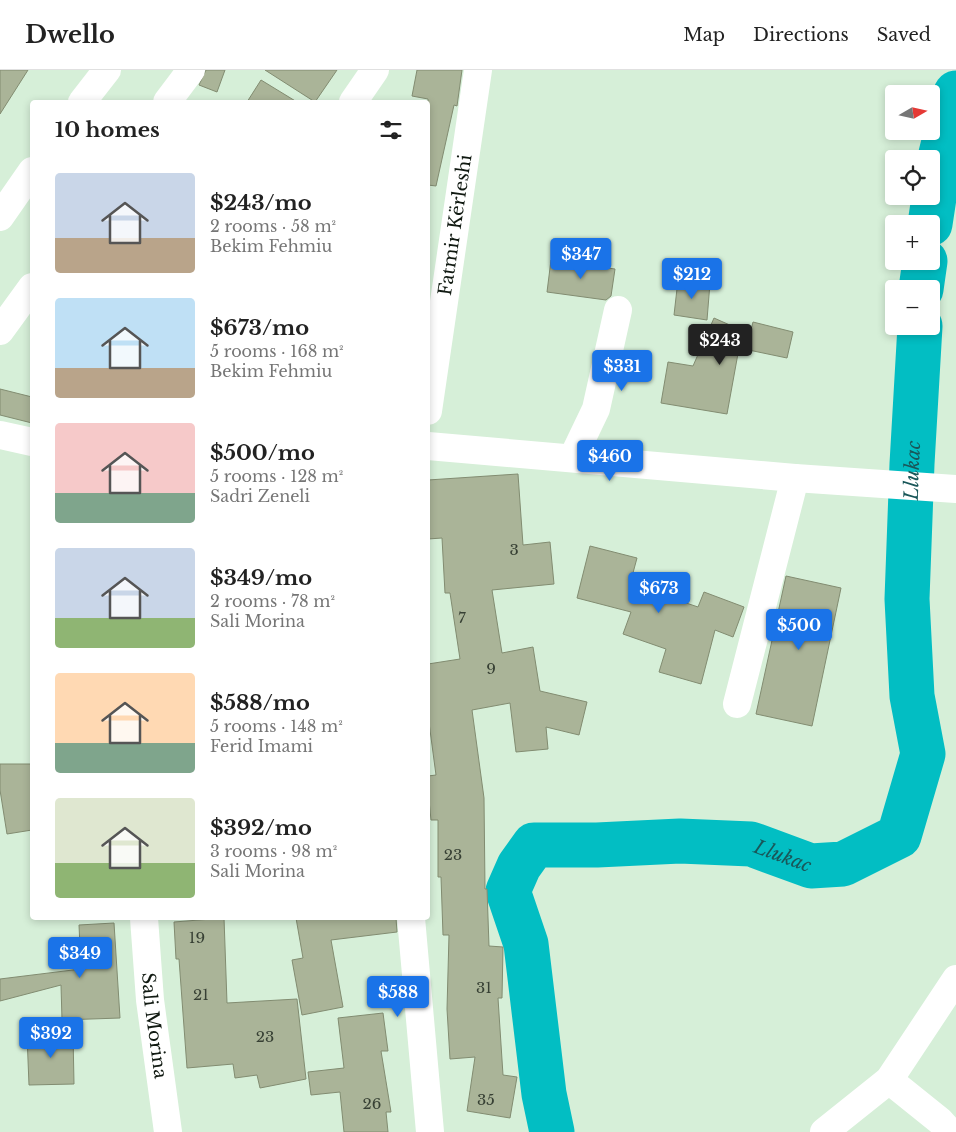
<!DOCTYPE html>
<html lang="en">
<head>
<meta charset="utf-8">
<style>
	:root { --surface:#fff; --page:#f6f6f6; --text:#222; --muted:#767676; --line:#e0e0e0; --accent:#1a73e8 }
	body { margin:0; font-family:"Libre Baskerville",serif; background:var(--page); color:var(--text); height:100vh; display:flex; flex-direction:column; font-size:19px; white-space:nowrap }
	* { box-sizing:border-box; margin:0 }
	p { font-size:16px; color:var(--muted) }
	.icon { flex:none; width:28px; height:28px; fill:none; stroke:currentColor; stroke-width:2; stroke-linecap:round; stroke-linejoin:round }
	.map { position:relative; flex:1; overflow:hidden }
	.sheet { position:absolute; left:30px; top:30px; width:400px; height:820px; display:flex; flex-direction:column; background:var(--surface); border-radius:5px; box-shadow:0 2px 8px #0003 }
	.sheet>* { flex:none }
	.needle { width:32px; rotate:81deg }
	.tools { position:absolute; left:885px; top:15px; display:grid; gap:10px }
	.tools a { display:grid; place-items:center; width:55px; height:55px; border-radius:5px; background:var(--surface); box-shadow:0 2px 8px #0003; font-size:25px }
	.price { position:absolute; translate:-50% -42px; padding:0 11px; border-radius:5px; background:var(--accent); color:#fff; font-size:16px; line-height:32px; filter:drop-shadow(0 1px 2px #0008) }
	.price::after { content:''; position:absolute; left:50%; top:30px; width:15px; height:11px; margin-left:-8px; background:inherit; clip-path:polygon(0 0,100% 0,50% 100%) }
	.price.current { background:#222; color:#fff }
	ul { padding:0; list-style:none }
	li { display:flex; align-items:center; gap:15px; height:125px; padding:0 25px }
	li span { display:grid; place-items:center; flex:none; width:140px; height:100px; border-radius:5px; color:#555 }
	li>.icon { margin-inline-start:auto }
	span .icon { width:60px; height:60px; fill:#fffc; stroke-width:1 }
	li b { font-size:21px }
	h2 { display:flex; justify-content:space-between; align-items:center; height:60px; padding:0 25px; font-size:21px }
	header { display:flex; align-items:center; gap:30px; box-sizing:border-box; height:70px; padding:0 25px; background:var(--surface); border-bottom:1px solid var(--line) }
	header strong { font-size:24px }
	nav { display:flex; gap:28px; margin-inline-start:auto; font-size:18px }
	.map>svg:first-child { display:block }
</style>
</head>
<body>
<header>
<strong>Dwello</strong>
<nav><a>Map</a><a>Directions</a><a>Saved</a></nav>
</header>
<div class="map">
<svg width="956" height="1062" viewBox="0 0 956 1062">
	<rect width="100%" height="100%" fill="#d6efd8"/>
	<g fill="none" stroke-linecap="round" stroke-linejoin="round">
		<!-- river -->
		<g stroke="#02bec3" stroke-width="45">
			<polyline points="930,154 940,88 956,23"/>
			<polyline points="921,219 925,191"/>
			<path id="s1" d="M 552,1062 L 544,1024 L 526,874 L 508,821 L 519,796 L 534,775 L 597,775 L 680,771 L 751,774 L 811,796 L 843,794 L 899,766 L 923,684 L 912,626 L 907,529 L 912,394 L 920,256"/>
		</g>
	</g>
	<!-- building -->
	<g fill="#aab498" stroke="#828c71">
		<polygon points="0,0 28,0 0,44"/>
		<polygon points="206,0 225,0 217,22 199,15"/>
		<polygon points="265,0 337,0 315,32"/>
		<polygon points="417,0 462,0 457,36 454,35 436,116 428,115 428,29 412,26"/>
		<polygon points="261,10 297,32 247,32"/>
		<polygon points="551,190 615,199 611,226 606,230 547,222"/>
		<polygon points="678,210 710,213 707,250 674,245"/>
		<polygon points="714,248 750,264 753,252 793,262 787,288 739,278 727,344 661,333 668,292 693,296"/>
		<polygon points="0,319 32,327 32,353 0,345"/>
		<polygon points="518,404 523,475 550,472 554,514 492,520 502,583 533,577 540,621 587,632 579,665 546,657 548,679 516,682 510,633 472,640 484,728 485,819 487,819 489,876 503,877 502,928 498,928 503,1005 517,1007 510,1048 467,1041 475,987 450,989 447,939 449,865 443,865 441,807 438,807 438,750 431,750 428,720 428,706 436,705 428,645 428,594 460,589 450,523 445,523 442,468 428,469 428,410"/>
		<polygon points="590,476 637,488 630,514 698,537 704,522 744,537 733,567 715,560 701,614 659,602 666,579 623,564 631,542 577,528"/>
		<polygon points="786,506 841,518 812,656 756,644"/>
		<polygon points="0,694 32,694 32,760 7,764 0,720"/>
		<polygon points="224,848 227,933 297,929 306,1009 260,1018 257,1005 235,1008 233,994 187,998 179,889 176,889 174,852"/>
		<polygon points="296,848 396,848 397,862 331,870 343,937 302,945 292,890 303,888"/>
		<polygon points="114,853 120,948 62,950 61,915 0,931 0,909 81,899 79,855"/>
		<polygon points="383,943 388,981 381,981 391,1042 386,1042 388,1062 344,1062 340,1022 311,1025 308,1002 344,998 338,948"/>
		<polygon points="73,964 74,1014 29,1015 27,965"/>
	</g>
	<g fill="none" stroke-linecap="round" stroke-linejoin="round">
		<!-- minor -->
		<g stroke="#fff" stroke-width="28">
			<polyline points="82,32 107,0"/>
			<polyline points="167,32 191,0"/>
			<polyline points="353,32 375,0"/>
			<polyline points="0,147 32,101"/>
			<polyline points="0,261 32,217"/>
			<path id="s2" d="M 428,341 L 478,0"/>
			<polyline points="0,365 32,372"/>
			<polyline points="428,376 795,408 956,419"/>
			<polyline points="573,387 596,339 618,240"/>
			<polyline points="737,634 795,408"/>
			<path id="s3" d="M 144,848 L 150,930 L 168,1062"/>
			<polyline points="411,848 430,1062"/>
			<polyline points="889,1010 940,1051 950,1062"/>
			<polyline points="824,1062 889,1010 956,909"/>
		</g>
	</g>
	<g text-anchor="middle" stroke-width="4" stroke-linejoin="round" paint-order="stroke">
		<!-- number labels -->
		<g font-size="15" fill="#374034">
			<text x="514" y="485">3</text>
			<text x="462" y="553">7</text>
			<text x="491" y="604">9</text>
			<text x="453" y="790">23</text>
			<text x="197" y="873">19</text>
			<text x="484" y="923">31</text>
			<text x="201" y="930">21</text>
			<text x="265" y="972">23</text>
			<text x="486" y="1035">35</text>
			<text x="372" y="1039">26</text>
		</g>
		<!-- street labels -->
		<g font-size="18" fill="#111a12" stroke="#d6efd8">
			<text dy="6" stroke="none"><textPath href="#s2" startOffset="188">Fatmir Kërleshi</textPath></text>
			<text dy="6" stroke="none"><textPath href="#s3" startOffset="108">Sali Morina</textPath></text>
		</g>
		<!-- water labels -->
		<g font-size="19" font-style="italic" fill="#195759" stroke="#d6efd8">
			<text dy="7" stroke="none"><textPath href="#s1" startOffset="1045">Llukac</textPath></text>
			<text dy="7" stroke="none"><textPath href="#s1" startOffset="550">Llukac</textPath></text>
		</g>
	</g>
</svg>
<div class="tools">
<a><svg class="needle" viewBox="-14 -14 28 28"><path d="M0-13l5 13h-10z" fill="#e53935"/><path d="M0 13l5-13h-10z" fill="#767676"/></svg></a>
<a><svg class="icon" aria-label="locate" viewBox="0 0 24 24"><circle cx="12" cy="12" r="6"/><path d="M12 2v4M12 18v4M2 12h4M18 12h4"/></svg></a>
<a>+</a>
<a>−</a>
</div>
<b class="price" style="left:581px;top:210px">$347</b>
<b class="price" style="left:692px;top:230px">$212</b>
<b class="price current" style="left:720px;top:296px">$243</b>
<b class="price" style="left:622px;top:322px">$331</b>
<b class="price" style="left:610px;top:412px">$460</b>
<b class="price" style="left:659px;top:544px">$673</b>
<b class="price" style="left:799px;top:581px">$500</b>
<b class="price" style="left:80px;top:909px">$349</b>
<b class="price" style="left:398px;top:948px">$588</b>
<b class="price" style="left:51px;top:989px">$392</b>
<section class="sheet">
<h2>10 homes<svg class="icon" aria-label="filters" viewBox="0 0 24 24"><path d="M4 7h16M4 17h16"/><circle cx="9" cy="7" r="2"/><circle cx="15" cy="17" r="2"/></svg></h2>
<ul>
<li><span style="background:linear-gradient(#c9d6e8 65%,#b9a48a 0)"><svg class="icon" aria-label="home" viewBox="0 0 24 24"><path d="M3 11l9-7 9 7M6 9v11h12V9"/></svg></span><div><b>$243/mo</b><p>2 rooms · 58 m²</p><p>Bekim Fehmiu</p></div></li>
<li><span style="background:linear-gradient(#bfe0f5 70%,#b9a48a 0)"><svg class="icon" aria-label="home" viewBox="0 0 24 24"><path d="M3 11l9-7 9 7M6 9v11h12V9"/></svg></span><div><b>$673/mo</b><p>5 rooms · 168 m²</p><p>Bekim Fehmiu</p></div></li>
<li><span style="background:linear-gradient(#f6c9c9 70%,#7fa58c 0)"><svg class="icon" aria-label="home" viewBox="0 0 24 24"><path d="M3 11l9-7 9 7M6 9v11h12V9"/></svg></span><div><b>$500/mo</b><p>5 rooms · 128 m²</p><p>Sadri Zeneli</p></div></li>
<li><span style="background:linear-gradient(#c9d6e8 70%,#8fb573 0)"><svg class="icon" aria-label="home" viewBox="0 0 24 24"><path d="M3 11l9-7 9 7M6 9v11h12V9"/></svg></span><div><b>$349/mo</b><p>2 rooms · 78 m²</p><p>Sali Morina</p></div></li>
<li><span style="background:linear-gradient(#ffd9b3 70%,#7fa58c 0)"><svg class="icon" aria-label="home" viewBox="0 0 24 24"><path d="M3 11l9-7 9 7M6 9v11h12V9"/></svg></span><div><b>$588/mo</b><p>5 rooms · 148 m²</p><p>Ferid Imami</p></div></li>
<li><span style="background:linear-gradient(#dfe7d0 65%,#8fb573 0)"><svg class="icon" aria-label="home" viewBox="0 0 24 24"><path d="M3 11l9-7 9 7M6 9v11h12V9"/></svg></span><div><b>$392/mo</b><p>3 rooms · 98 m²</p><p>Sali Morina</p></div></li>
</ul>
</section>
</div>
</body>
</html>
